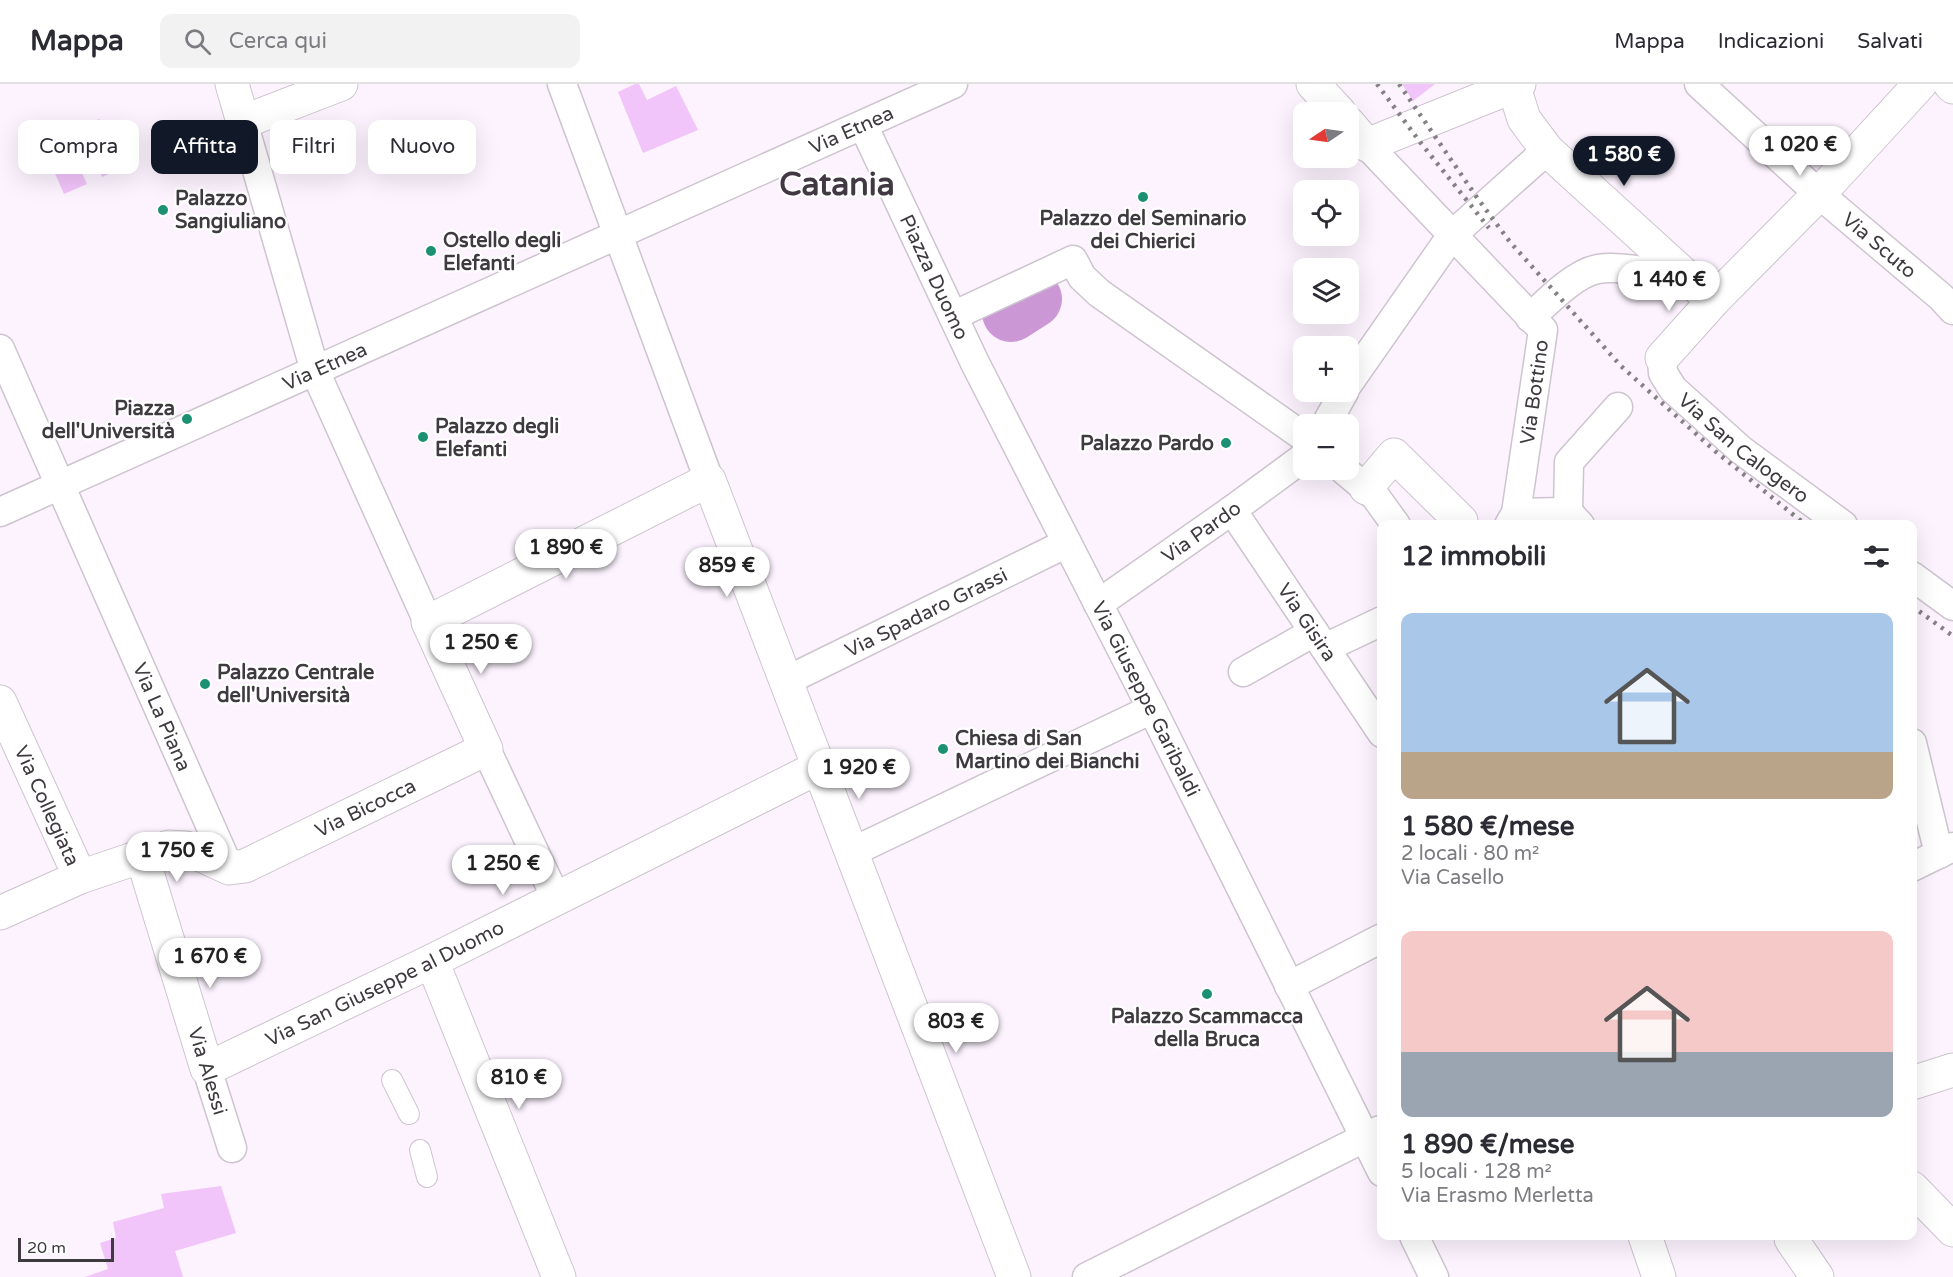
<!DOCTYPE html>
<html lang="it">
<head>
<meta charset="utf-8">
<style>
	:root { --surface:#fff; --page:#f2f2f3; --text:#2b2b33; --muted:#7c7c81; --line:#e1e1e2; --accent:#111827 }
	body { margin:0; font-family:"Varela Round",sans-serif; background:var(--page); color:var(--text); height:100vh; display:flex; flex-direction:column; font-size:22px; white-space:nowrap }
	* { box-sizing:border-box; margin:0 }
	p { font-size:20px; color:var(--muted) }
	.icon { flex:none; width:33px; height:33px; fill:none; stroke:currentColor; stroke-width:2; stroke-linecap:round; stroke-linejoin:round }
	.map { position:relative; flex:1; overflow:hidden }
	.panel { position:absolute; left:1377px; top:436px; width:540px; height:720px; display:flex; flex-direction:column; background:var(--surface); border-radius:12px; box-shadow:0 6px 24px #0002 }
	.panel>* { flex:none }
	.hud { position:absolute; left:18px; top:36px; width:570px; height:54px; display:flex; gap:12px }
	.needle { width:39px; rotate:257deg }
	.tools { position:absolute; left:1293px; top:18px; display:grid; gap:12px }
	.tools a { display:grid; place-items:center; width:66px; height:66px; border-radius:12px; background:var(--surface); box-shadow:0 6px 24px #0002; font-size:30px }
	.scale { position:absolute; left:18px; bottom:15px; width:96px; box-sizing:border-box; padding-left:6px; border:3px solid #3e3a3f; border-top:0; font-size:16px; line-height:21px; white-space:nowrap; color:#3e3a3f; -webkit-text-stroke:4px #fff; paint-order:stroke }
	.price { position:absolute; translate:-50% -51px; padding:0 14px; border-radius:21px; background:#fff; color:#222; font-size:20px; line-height:39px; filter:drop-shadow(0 2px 3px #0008) }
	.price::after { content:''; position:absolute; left:50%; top:36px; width:18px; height:14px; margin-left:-9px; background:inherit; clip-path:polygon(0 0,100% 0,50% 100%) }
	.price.active { background:var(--accent); color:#fff }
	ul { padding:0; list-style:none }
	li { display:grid; align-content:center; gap:12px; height:318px; padding:0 24px }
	li span { display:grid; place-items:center; height:186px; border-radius:12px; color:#555 }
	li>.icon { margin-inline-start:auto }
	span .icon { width:108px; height:108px; fill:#fffc; stroke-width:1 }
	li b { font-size:26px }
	h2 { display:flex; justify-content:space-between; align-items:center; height:72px; padding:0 24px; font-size:26px }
	.chip { padding:0 21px; border-radius:12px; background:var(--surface); box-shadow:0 6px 24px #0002; font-size:21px; line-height:54px }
	.chip.active { background:var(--accent); color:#fff }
	header { display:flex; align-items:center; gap:36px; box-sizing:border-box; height:84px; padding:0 30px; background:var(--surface); border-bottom:2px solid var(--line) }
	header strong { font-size:28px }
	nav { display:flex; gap:33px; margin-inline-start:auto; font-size:21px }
	.search { width:420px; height:54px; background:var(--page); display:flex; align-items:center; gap:15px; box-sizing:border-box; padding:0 21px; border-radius:12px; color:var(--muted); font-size:22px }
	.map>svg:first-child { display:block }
</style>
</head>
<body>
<header>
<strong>Mappa</strong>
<div class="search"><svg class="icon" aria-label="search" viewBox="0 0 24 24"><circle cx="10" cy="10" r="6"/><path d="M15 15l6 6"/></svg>Cerca qui</div>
<nav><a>Mappa</a><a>Indicazioni</a><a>Salvati</a></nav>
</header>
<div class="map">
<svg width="1953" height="1193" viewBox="0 0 1953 1193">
	<rect width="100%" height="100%" fill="#fcf3fe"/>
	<!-- green -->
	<g fill="#f1c4fa">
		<polygon points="635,0 639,0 647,16 676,2 698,46 643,69 618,8"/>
		<polygon points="1402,0 1435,0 1413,17"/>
		<polygon points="99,35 122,84 102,93 84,54 88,40"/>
		<polygon points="52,58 68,59 87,100 64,110 43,62"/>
		<polygon points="221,1102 236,1149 175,1167 183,1193 85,1193 108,1185 100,1159 116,1154 113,1138 164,1124 161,1110"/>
	</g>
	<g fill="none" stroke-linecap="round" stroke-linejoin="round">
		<!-- river -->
		<polyline stroke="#cb98d5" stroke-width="58" points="1011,229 1033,215"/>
		<!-- service casing -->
		<g stroke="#cec4d0" stroke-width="22">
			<g id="service">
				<polyline points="392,996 409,1030"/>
				<polyline points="420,1066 427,1093"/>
			</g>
		</g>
		<!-- pedestrian casing -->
		<g stroke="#cec4d0" stroke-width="31">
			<g id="pedestrian">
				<polyline points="562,0 709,396"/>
				<path id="s1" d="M 1699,0 L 1819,110 L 1941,213 L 1953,226"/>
				<polyline points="243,38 315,287 428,538"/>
				<path id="s2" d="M 863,41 L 975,279 L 1152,625 L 1382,1088"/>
				<polyline points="1367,61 1543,246 1516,429 1509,441"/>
				<polyline points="953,232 1073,176 1082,193 1099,209 1304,353"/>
				<path d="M 1530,234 C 1547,218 1575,189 1598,185 C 1622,181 1662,191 1687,195"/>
				<path id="s3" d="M 0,265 L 229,784"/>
				<path id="s4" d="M 1662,274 L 1663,289 L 1673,305 L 1741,366 L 1843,441"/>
				<polyline points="1348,300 1452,151 1547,66"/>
				<polyline points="1326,340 1344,308"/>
				<polyline points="1344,386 1375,412 1396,441"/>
				<path id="s5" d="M 1232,426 L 1382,649"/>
				<path id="s6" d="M 0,428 L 953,0"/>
				<polyline points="1568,428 1569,378 1618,323"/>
				<polyline points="1516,429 1568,428 1580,441"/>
				<polyline points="1912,492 1953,522"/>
				<path id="s7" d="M 1098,520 L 1232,426 L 1304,373"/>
				<polyline points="1325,564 1382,537"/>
				<polyline points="1243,588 1314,548"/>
				<path id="s8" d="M 786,597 L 1067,459"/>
				<polyline points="1912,659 1939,770"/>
				<polyline points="486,665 556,814"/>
				<polyline points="852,768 1152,625"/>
				<polyline points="1912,783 1953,763"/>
				<polyline points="1289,902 1382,854"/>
				<polyline points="207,985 232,1064"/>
				<polyline points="1414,1152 1434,1193"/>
				<polyline points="1087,1193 1380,1046"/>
			</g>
		</g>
		<!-- minor casing -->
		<g stroke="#cec4d0" stroke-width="35">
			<g id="minor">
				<polyline points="232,0 243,38 341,0"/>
				<polyline points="1313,0 1339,28"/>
				<polyline points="1513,0 1524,35 1547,66 1713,217"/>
				<polyline points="1950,0 1953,3"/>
				<polyline points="1348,39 1367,61 1519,0"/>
				<polyline points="1662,274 1713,217 1819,110 1920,0"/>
				<polyline points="1366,404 1394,371 1461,437"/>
				<path id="s9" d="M 0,618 L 80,793"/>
				<path id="s10" d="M 142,772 L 207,985 L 432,877 L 819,683"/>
				<path id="s11" d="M 0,829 L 80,793 L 169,763 L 186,764 L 229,784 L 245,782 L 486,665 L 428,538 L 709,396 L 1014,1193"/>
				<polyline points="432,877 559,1193"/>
				<polyline points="1912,999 1953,986"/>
				<polyline points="1912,1104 1953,1146"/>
				<polyline points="1645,1152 1659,1193"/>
				<polyline points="1794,1152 1791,1155 1817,1193"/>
			</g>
		</g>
		<!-- service -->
		<use href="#service" stroke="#fff" stroke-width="20"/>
		<!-- pedestrian -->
		<use href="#pedestrian" stroke="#fff" stroke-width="28"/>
		<!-- minor -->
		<use href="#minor" stroke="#fff" stroke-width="33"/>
		<!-- rail -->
		<g stroke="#857f86" stroke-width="4.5" stroke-dasharray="3 6" stroke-linecap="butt">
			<polyline points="1377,0 1420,58 1489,144"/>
			<polyline points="1399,0 1478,115 1510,158 1621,282 1715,367 1806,441"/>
			<polyline points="1912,522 1953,552"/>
		</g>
	</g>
	<!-- markers -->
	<g fill="#1b9073" stroke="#fff" stroke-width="2">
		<circle cx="1143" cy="113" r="6"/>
		<circle cx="163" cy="126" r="6"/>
		<circle cx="431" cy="167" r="6"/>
		<circle cx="187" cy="335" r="6"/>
		<circle cx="423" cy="353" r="6"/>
		<circle cx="1226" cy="359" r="6"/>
		<circle cx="205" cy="600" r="6"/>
		<circle cx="943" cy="665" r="6"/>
		<circle cx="1207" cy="910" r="6"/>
	</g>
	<g text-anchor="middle" stroke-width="4.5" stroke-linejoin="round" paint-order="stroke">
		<!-- street labels -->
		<g font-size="20" fill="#3e3a3f" stroke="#fff">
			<text dy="7" stroke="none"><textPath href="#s6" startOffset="933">Via Etnea</textPath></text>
			<text dy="7" stroke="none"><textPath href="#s1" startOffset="242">Via Scuto</textPath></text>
			<text dy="7" stroke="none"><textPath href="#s2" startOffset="168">Piazza Duomo</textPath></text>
			<text dy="7" stroke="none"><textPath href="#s6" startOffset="356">Via Etnea</textPath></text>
			<text transform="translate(1534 308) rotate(-82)" y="7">Via Bottino</text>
			<text dy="7" stroke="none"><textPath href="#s4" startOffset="126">Via San Calogero</textPath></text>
			<text dy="7" stroke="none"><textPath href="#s7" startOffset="126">Via Pardo</textPath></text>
			<text dy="7" stroke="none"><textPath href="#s8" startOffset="156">Via Spadaro Grassi</textPath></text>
			<text dy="7" stroke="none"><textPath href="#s5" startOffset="135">Via Gisira</textPath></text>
			<text dy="7" stroke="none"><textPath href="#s2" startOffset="640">Via Giuseppe Garibaldi</textPath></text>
			<text dy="7" stroke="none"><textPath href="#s3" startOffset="402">Via La Piana</textPath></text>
			<text dy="7" stroke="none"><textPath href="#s9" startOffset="114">Via Collegiata</textPath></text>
			<text dy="7" stroke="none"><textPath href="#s11" startOffset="396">Via Bicocca</textPath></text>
			<text dy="7" stroke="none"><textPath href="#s10" startOffset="420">Via San Giuseppe al Duomo</textPath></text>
			<text transform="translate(208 987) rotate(73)" y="7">Via Alessi</text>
		</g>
		<!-- poi labels -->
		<g font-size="20" font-weight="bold" fill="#3e3a3f" stroke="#fff" text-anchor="start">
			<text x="175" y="121">Palazzo<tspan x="175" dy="23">Sangiuliano</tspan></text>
			<text x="1143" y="141" text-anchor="middle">Palazzo del Seminario<tspan x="1143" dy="23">dei Chierici</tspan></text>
			<text x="443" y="163">Ostello degli<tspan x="443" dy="23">Elefanti</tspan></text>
			<text x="175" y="331" text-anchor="end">Piazza<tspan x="175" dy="23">dell'Università</tspan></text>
			<text x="435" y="349">Palazzo degli<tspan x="435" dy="23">Elefanti</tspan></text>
			<text x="1214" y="366" text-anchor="end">Palazzo Pardo</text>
			<text x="217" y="595">Palazzo Centrale<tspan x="217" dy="23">dell'Università</tspan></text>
			<text x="955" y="661">Chiesa di San<tspan x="955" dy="23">Martino dei Bianchi</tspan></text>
			<text x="1207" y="939" text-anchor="middle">Palazzo Scammacca<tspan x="1207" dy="23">della Bruca</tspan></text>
		</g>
		<!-- town labels -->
		<g font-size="32" font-weight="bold" fill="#413843" stroke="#fff">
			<text x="837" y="111">Catania</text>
		</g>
	</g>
</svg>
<div class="tools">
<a><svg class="needle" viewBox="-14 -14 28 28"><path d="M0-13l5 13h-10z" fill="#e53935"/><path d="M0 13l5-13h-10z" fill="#7c7c81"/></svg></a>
<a><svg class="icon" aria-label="locate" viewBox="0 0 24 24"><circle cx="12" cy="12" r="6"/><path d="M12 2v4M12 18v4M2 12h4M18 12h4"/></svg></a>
<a><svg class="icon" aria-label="layers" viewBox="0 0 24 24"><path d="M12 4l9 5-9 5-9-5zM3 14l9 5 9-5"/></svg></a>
<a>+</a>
<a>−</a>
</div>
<div class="scale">20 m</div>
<b class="price" style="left:1800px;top:93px">1 020 €</b>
<b class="price active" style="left:1624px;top:103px">1 580 €</b>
<b class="price" style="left:1669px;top:228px">1 440 €</b>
<b class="price" style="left:566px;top:496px">1 890 €</b>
<b class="price" style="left:727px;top:514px">859 €</b>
<b class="price" style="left:481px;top:591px">1 250 €</b>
<b class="price" style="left:859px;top:716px">1 920 €</b>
<b class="price" style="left:177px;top:799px">1 750 €</b>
<b class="price" style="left:503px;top:812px">1 250 €</b>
<b class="price" style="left:210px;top:905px">1 670 €</b>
<b class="price" style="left:956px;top:970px">803 €</b>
<b class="price" style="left:519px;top:1026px">810 €</b>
<div class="hud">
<a class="chip">Compra</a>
<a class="chip active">Affitta</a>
<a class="chip">Filtri</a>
<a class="chip">Nuovo</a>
</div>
<section class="panel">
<h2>12 immobili<svg class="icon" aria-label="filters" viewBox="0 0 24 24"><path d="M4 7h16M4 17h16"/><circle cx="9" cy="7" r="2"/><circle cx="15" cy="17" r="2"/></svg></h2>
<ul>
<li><span style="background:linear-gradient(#a9c7e8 75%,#b9a48a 0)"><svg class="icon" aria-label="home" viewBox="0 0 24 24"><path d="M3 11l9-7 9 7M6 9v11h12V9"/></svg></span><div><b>1 580 €/mese</b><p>2 locali · 80 m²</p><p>Via Casello</p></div></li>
<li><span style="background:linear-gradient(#f6c9c9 65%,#9aa5b1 0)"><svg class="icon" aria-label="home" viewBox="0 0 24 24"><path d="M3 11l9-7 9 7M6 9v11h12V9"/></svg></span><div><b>1 890 €/mese</b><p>5 locali · 128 m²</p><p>Via Erasmo Merletta</p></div></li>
</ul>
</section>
</div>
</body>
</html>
